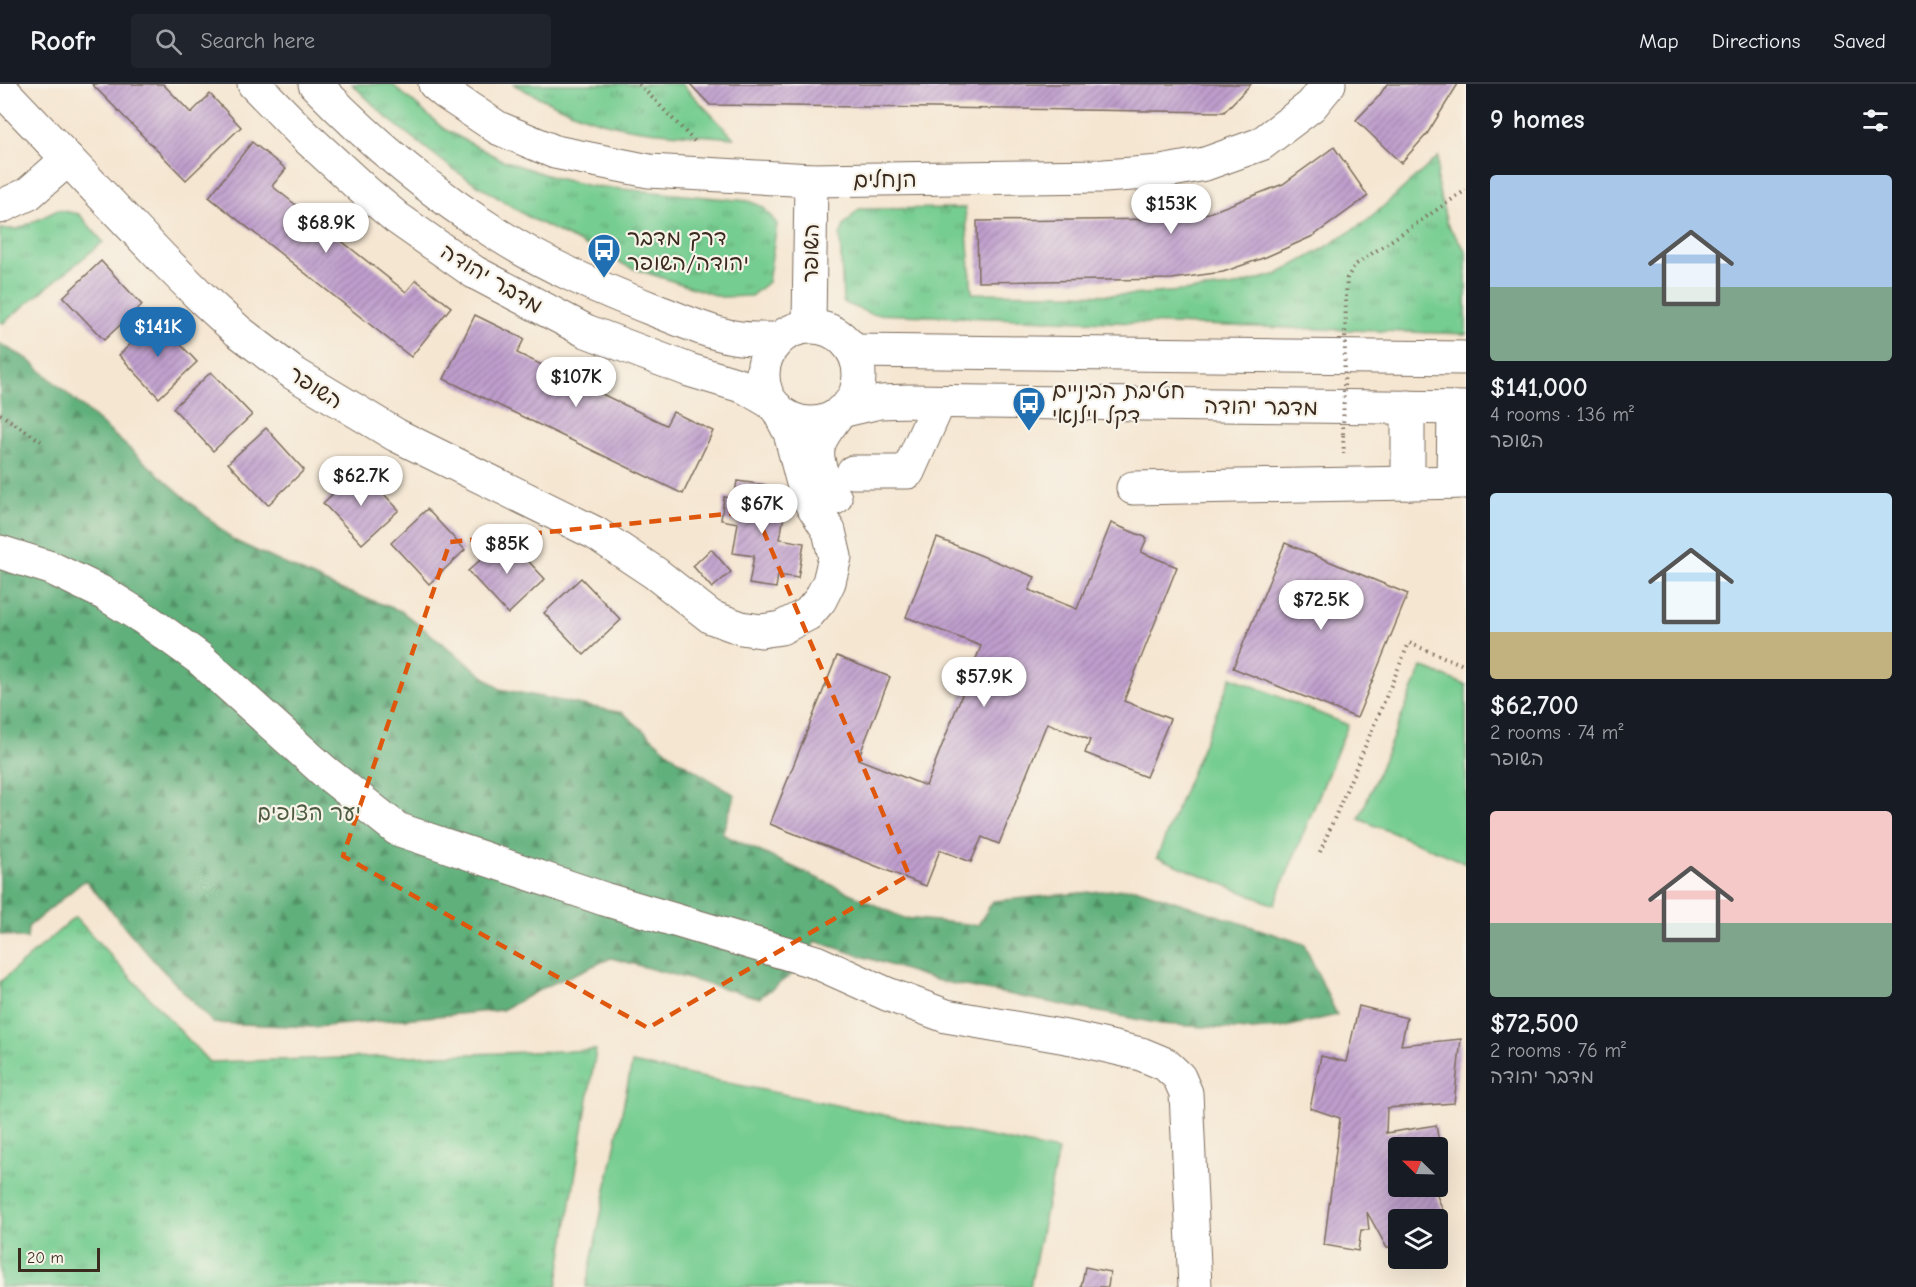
<!DOCTYPE html>
<html lang="en">
<head>
<meta charset="utf-8">
<style>
	:root { --surface:#171b24; --page:#20242c; --text:#f1f3f6; --muted:#9ea1a6; --line:#363941; --accent:#1f6fb2 }
	body { margin:0; font-family:"Comic Neue","Playpen Sans Hebrew",sans-serif; background:var(--page); color:var(--text); height:100vh; display:flex; flex-direction:column; font-size:22px; white-space:nowrap }
	* { box-sizing:border-box; margin:0 }
	p { font-size:20px; color:var(--muted) }
	.icon { flex:none; width:33px; height:33px; fill:none; stroke:currentColor; stroke-width:2; stroke-linecap:round; stroke-linejoin:round }
	.map { position:relative; flex:1; overflow:hidden }
	.drawer { display:flex; flex-direction:column; background:var(--surface); width:450px }
	.drawer>* { flex:none }
	.needle { width:39px; rotate:293deg }
	.controls { position:absolute; left:1388px; top:1053px; display:grid; gap:12px }
	.controls a { display:grid; place-items:center; width:60px; height:60px; border-radius:6px; background:var(--surface); box-shadow:0 6px 24px #0002; font-size:30px }
	.scale { position:absolute; left:18px; bottom:15px; width:82px; box-sizing:border-box; padding-left:6px; border:3px solid #3b2a1e; border-top:0; font-size:16px; line-height:21px; white-space:nowrap; color:#3b2a1e; -webkit-text-stroke:4px #f7f3e8; paint-order:stroke }
	.price { position:absolute; translate:-50% -51px; padding:0 14px; border-radius:21px; background:#fff; color:#222; font-size:20px; line-height:39px; filter:drop-shadow(0 2px 3px #0008) }
	.price::after { content:''; position:absolute; left:50%; top:36px; width:18px; height:14px; margin-left:-9px; background:inherit; clip-path:polygon(0 0,100% 0,50% 100%) }
	.price.selected { background:var(--accent); color:#fff }
	ul { padding:0; list-style:none }
	li { display:grid; align-content:center; gap:12px; height:318px; padding:0 24px }
	li span { display:grid; place-items:center; height:186px; border-radius:6px; color:#555 }
	li>.icon { margin-inline-start:auto }
	span .icon { width:108px; height:108px; fill:#fffc; stroke-width:1 }
	li b { font-size:26px }
	h2 { display:flex; justify-content:space-between; align-items:center; height:72px; padding:0 24px; font-size:26px }
	header { display:flex; align-items:center; gap:36px; box-sizing:border-box; height:84px; padding:0 30px; background:var(--surface); border-bottom:2px solid var(--line) }
	header strong { font-size:28px }
	nav { display:flex; gap:33px; margin-inline-start:auto; font-size:21px }
	.search { width:420px; height:54px; background:var(--page); display:flex; align-items:center; gap:15px; box-sizing:border-box; padding:0 21px; border-radius:6px; color:var(--muted); font-size:22px }
	main { display:flex; flex:1; min-height:0 }
	.map>svg:first-child { display:block }
</style>
</head>
<body>
<header>
<strong>Roofr</strong>
<div class="search"><svg class="icon" aria-label="search" viewBox="0 0 24 24"><circle cx="10" cy="10" r="6"/><path d="M15 15l6 6"/></svg>Search here</div>
<nav><a>Map</a><a>Directions</a><a>Saved</a></nav>
</header>
<main>
<div class="map">
<svg width="1466" height="1203" viewBox="0 0 1466 1203">
	<defs>
		<pattern id="grass-tufts" width="24" height="20" patternUnits="userSpaceOnUse" patternTransform="scale(1.5)"><rect width="24" height="20" fill="#76cd91"/><path d="M3 7l-1-3M5 7V3M7 7l1-3M15 17l-1-3M17 17v-4M19 17l1-3" fill="none" stroke="#62a776"/></pattern>
		<pattern id="forest-firs" width="22" height="20" patternUnits="userSpaceOnUse" patternTransform="scale(1.5)"><rect width="22" height="20" fill="#60b07b"/><path d="M5 1l3.5 6h-7zM16 11l3.5 6h-7z" fill="#508f64"/></pattern>
		<pattern id="building-hatch" width="6" height="6" patternUnits="userSpaceOnUse" patternTransform="scale(1.5)"><rect width="6" height="6" fill="#bf9ecd"/><path d="M-1 1l2-2M0 6l6-6M5 7l2-2" fill="none" stroke="#9c81a6"/></pattern>
	</defs>
	<rect width="100%" height="100%" fill="#f7f3e8"/>
	<filter id="ink" filterUnits="userSpaceOnUse"><feTurbulence type="fractalNoise" baseFrequency=".0167" numOctaves="2"/><feDisplacementMap in="SourceGraphic" scale="12" xChannelSelector="R" yChannelSelector="G"/><feConvolveMatrix kernelMatrix="1 2 1 2 8 2 1 2 1" color-interpolation-filters="sRGB"/></filter>
	<filter id="wash" filterUnits="userSpaceOnUse"><feTurbulence type="fractalNoise" baseFrequency=".008" numOctaves="4" result="noise"/><feDisplacementMap in="SourceGraphic" scale="24" xChannelSelector="R" yChannelSelector="G"/><feGaussianBlur stdDeviation="1.35" result="paint"/><feColorMatrix in="noise" values="0 0 0 0 0 0 0 0 0 0 0 0 0 0 0 0 0 1.4 0 .05"/><feComposite in="paint" operator="in"/></filter>
	<g filter="url(#wash)">
		<rect width="100%" height="100%" fill="#f5e6d1"/>
		<!-- grass -->
		<g fill="url(#grass-tufts)" stroke="#587c58" stroke-width="1.5">
			<polygon points="352,0 392,0 444,45 500,75 552,93 590,102 748,117 763,123 777,140 768,198 751,212 721,213 629,183 530,134 454,86 387,34"/>
			<path d="M 513,0 L 682,0 L 734,54 C 694,50 650,50 610,40 C 577,32 543,16 513,0 Z"/>
			<polygon points="1438,73 1437,99 1447,140 1466,167 1466,250 871,230 843,218 840,151 845,140 859,125 965,124 972,209 1131,211 1231,203 1278,190 1323,165 1367,137"/>
			<polygon points="58,126 79,130 103,158 3,239 0,237 0,145 18,145"/>
			<polygon points="75,833 209,978 596,966 557,1203 0,1203 0,898"/>
		</g>
		<!-- forest -->
		<polygon fill="url(#forest-firs)" stroke="#4e6d4c" stroke-width="1.5" points="0,260 28,275 233,456 337,504 401,527 500,605 623,629 678,676 735,711 722,750 903,834 978,841 993,817 1135,804 1304,860 1337,931 1281,944 1250,946 1161,940 939,897 815,857 806,880 759,914 611,874 547,902 502,926 315,943 213,939 154,877 85,796 28,843 27,855 0,850"/>
		<!-- pitch -->
		<g fill="#76cd91" stroke="#587c58" stroke-width="1.5">
			<polygon points="1422,583 1466,601 1466,779 1359,735"/>
			<polygon points="1231,593 1348,641 1274,821 1157,773"/>
			<polygon points="632,979 1058,1067 1030,1203 586,1203"/>
		</g>
		<g id="blocks">
			<!-- building -->
			<g fill="url(#building-hatch)">
				<polygon points="92,0 163,0 191,29 210,10 241,43 186,96"/>
				<polygon points="690,0 1251,0 1224,28 710,21"/>
				<polygon points="1387,0 1458,0 1427,50 1401,79 1356,36 1379,12"/>
				<polygon points="252,58 286,85 272,102 406,208 416,196 451,223 411,273 209,113"/>
				<polygon points="1334,63 1368,112 1313,152 1266,173 1223,188 1172,195 978,198 977,137 1168,135 1209,129 1283,100"/>
				<polygon points="101,177 142,221 104,256 63,213"/>
				<polygon points="475,231 524,255 517,269 666,341 673,328 713,347 683,410 444,295"/>
				<polygon points="157,235 197,278 159,314 119,271"/>
				<polygon points="211,288 252,331 213,367 173,324"/>
				<polygon points="266,344 304,386 268,421 228,379"/>
				<polygon points="360,385 399,426 362,460 323,419"/>
				<polygon points="737,397 766,401 764,415 786,419 780,455 804,459 798,494 778,491 776,504 749,500 754,472 733,469 738,439 721,436 724,413 734,415"/>
				<polygon points="427,425 465,466 429,500 391,459"/>
				<polygon points="1111,439 1147,454 1141,468 1177,483 1124,617 1170,635 1146,693 1085,669 1090,656 1047,639 999,760 982,753 971,778 940,766 926,802 770,740 837,572 890,593 858,675 926,702 981,562 906,533 937,454 1035,493 1029,506 1077,525"/>
				<polygon points="506,453 545,495 508,530 468,487"/>
				<polygon points="1285,459 1408,510 1357,634 1233,584"/>
				<polygon points="711,465 731,488 712,504 693,482"/>
				<polygon points="581,494 621,536 584,571 544,529"/>
				<polygon points="1359,922 1407,934 1401,961 1461,955 1454,1019 1387,1024 1386,1049 1436,1041 1442,1075 1437,1077 1437,1064 1398,1064 1398,1102 1433,1102 1447,1136 1437,1140 1437,1136 1398,1136 1398,1159 1387,1164 1367,1128 1369,1146 1361,1146 1358,1167 1324,1161 1340,1034 1310,1024 1321,972 1346,978"/>
				<polygon points="1085,1183 1110,1188 1108,1203 1081,1203"/>
			</g>
		</g>
	</g>
	<g filter="url(#ink)">
		<use href="#blocks" fill-opacity="0" stroke="#7c6c5d" stroke-width="1.5"/>
		<g fill="none" stroke-linecap="round" stroke-linejoin="round">
			<!-- minor casing -->
			<g stroke="#7c6c5d" stroke-width="35">
				<g id="minor">
					<polyline points="254,0 304,51 366,108 397,134 474,188 586,247 689,286 745,303 772,319"/>
					<path d="M 315,0 C 370,57 430,108 497,150 C 545,181 599,204 652,225 C 678,235 706,248 733,253 C 748,256 764,255 779,255"/>
					<polyline points="435,0 447,10 498,44 555,68 649,87 811,96 1104,92 1161,88 1205,80 1261,60 1311,22 1329,0"/>
					<polyline points="0,4 161,173 203,215 238,247 293,289 396,351 595,449 655,489 711,533 741,544 761,547 781,544 808,530 820,516 829,498 835,473 829,447 811,419 804,403 790,349 777,324"/>
					<polyline points="0,123 28,110 68,75"/>
					<polyline points="809,242 811,96"/>
					<circle cx="811" cy="291" r="48"/>
					<polyline points="853,267 1466,274"/>
					<polyline points="1408,323 1408,399"/>
					<polyline points="841,327 880,318 909,317 1466,324"/>
					<polyline points="853,388 908,388 939,318"/>
					<polyline points="1453,398 1454,324"/>
					<polyline points="1133,404 1466,398"/>
					<path d="M 835,414 C 825,401 814,376 819,360 C 822,350 831,340 837,331"/>
					<polyline points="0,468 51,484 105,510 145,535 199,574 324,687 397,745 604,815 816,878 887,910 946,932 1072,954 1141,970 1165,980 1179,993 1186,1009 1195,1203"/>
				</g>
			</g>
			<!-- path -->
			<g stroke="#7c6c5d" stroke-width="4" stroke-dasharray="1.5 4.5" stroke-linecap="butt">
				<polyline points="639,0 697,60"/>
				<polyline points="1346,213 1347,194 1355,181 1466,106"/>
				<polyline points="0,330 41,357"/>
				<polyline points="1343,351 1344,370"/>
				<polyline points="1320,768 1409,559 1466,582"/>
			</g>
			<!-- minor -->
			<use href="#minor" stroke="#fff" stroke-width="33"/>
			<!-- path-bridge -->
			<polyline stroke="#7c6c5d" stroke-width="4" stroke-dasharray="1.5 4.5" stroke-linecap="butt" points="1343,350 1346,213"/>
		</g>
	</g>
	<!-- marked area -->
	<path fill="none" stroke="#df570d" stroke-width="4.5" stroke-dasharray="12 8" stroke-linejoin="round" d="M 755,427 L 909,791 L 648,944 L 343,772 L 450,458 Z"/>
	<!-- icons -->
	<defs>
		<g id="bus-pin" transform="scale(1.725)"><path d="M0 17L-7.5 6A9.5 9.5 0 1 1 7.5 6Z" fill="#1f6fb2" stroke="#f7f3e8"/><path d="M-5-6H5V4H4V6H2V4H-2V6H-4V4H-5ZM-3.5-4V0h7V-4ZM-3.5 1.2v1.5H-2V1.2ZM2 1.2v1.5H3.5V1.2Z" fill="#fff"/></g>
	</defs>
	<g fill-rule="evenodd">
		<use href="#bus-pin" x="604" y="166"/>
		<use href="#bus-pin" x="1029" y="319"/>
	</g>
	<g text-anchor="middle" stroke-width="4.5" stroke-linejoin="round" paint-order="stroke">
		<!-- street labels -->
		<g font-size="22" fill="#3b2a1e" stroke="#f7f3e8">
			<text transform="translate(885 95) rotate(-1)" y="8">הנחלים</text>
			<text transform="translate(810 169) rotate(-89)" y="8">השופר</text>
			<text transform="translate(492 194) rotate(31)" y="8">מדבר יהודה</text>
			<text transform="translate(316 303) rotate(33)" y="8">השופר</text>
			<text transform="translate(1261 322) rotate(1)" y="8">מדבר יהודה</text>
		</g>
		<!-- poi labels -->
		<g font-size="22" fill="#3b2a1e" stroke="#f7f3e8" text-anchor="start">
			<text x="627" y="161">דרך מדבר<tspan x="627" dy="25">יהודה/השופר</tspan></text>
			<text x="1052" y="314">חטיבת הביניים<tspan x="1052" dy="25">דקל וילנאי</tspan></text>
		</g>
		<!-- park labels -->
		<g font-size="22" fill="#4d5b40" stroke="#f7f3e8">
			<text x="309" y="736">יער הצופים</text>
		</g>
	</g>
</svg>
<div class="controls">
<a><svg class="needle" viewBox="-14 -14 28 28"><path d="M0-13l5 13h-10z" fill="#e53935"/><path d="M0 13l5-13h-10z" fill="#9ea1a6"/></svg></a>
<a><svg class="icon" aria-label="layers" viewBox="0 0 24 24"><path d="M12 4l9 5-9 5-9-5zM3 14l9 5 9-5"/></svg></a>
</div>
<div class="scale">20 m</div>
<b class="price" style="left:1171px;top:151px">$153K</b>
<b class="price" style="left:326px;top:170px">$68.9K</b>
<b class="price selected" style="left:158px;top:274px">$141K</b>
<b class="price" style="left:576px;top:324px">$107K</b>
<b class="price" style="left:361px;top:423px">$62.7K</b>
<b class="price" style="left:762px;top:451px">$67K</b>
<b class="price" style="left:507px;top:491px">$85K</b>
<b class="price" style="left:1321px;top:547px">$72.5K</b>
<b class="price" style="left:984px;top:624px">$57.9K</b>
</div>
<section class="drawer">
<h2>9 homes<svg class="icon" aria-label="filters" viewBox="0 0 24 24"><path d="M4 7h16M4 17h16"/><circle cx="9" cy="7" r="2"/><circle cx="15" cy="17" r="2"/></svg></h2>
<ul>
<li><span style="background:linear-gradient(#a9c7e8 60%,#7fa58c 0)"><svg class="icon" aria-label="home" viewBox="0 0 24 24"><path d="M3 11l9-7 9 7M6 9v11h12V9"/></svg></span><div><b>$141,000</b><p>4 rooms · 136 m²</p><p>השופר</p></div></li>
<li><span style="background:linear-gradient(#bfe0f5 75%,#c2b280 0)"><svg class="icon" aria-label="home" viewBox="0 0 24 24"><path d="M3 11l9-7 9 7M6 9v11h12V9"/></svg></span><div><b>$62,700</b><p>2 rooms · 74 m²</p><p>השופר</p></div></li>
<li><span style="background:linear-gradient(#f6c9c9 60%,#7fa58c 0)"><svg class="icon" aria-label="home" viewBox="0 0 24 24"><path d="M3 11l9-7 9 7M6 9v11h12V9"/></svg></span><div><b>$72,500</b><p>2 rooms · 76 m²</p><p>מדבר יהודה</p></div></li>
</ul>
</section>
</main>
</body>
</html>
